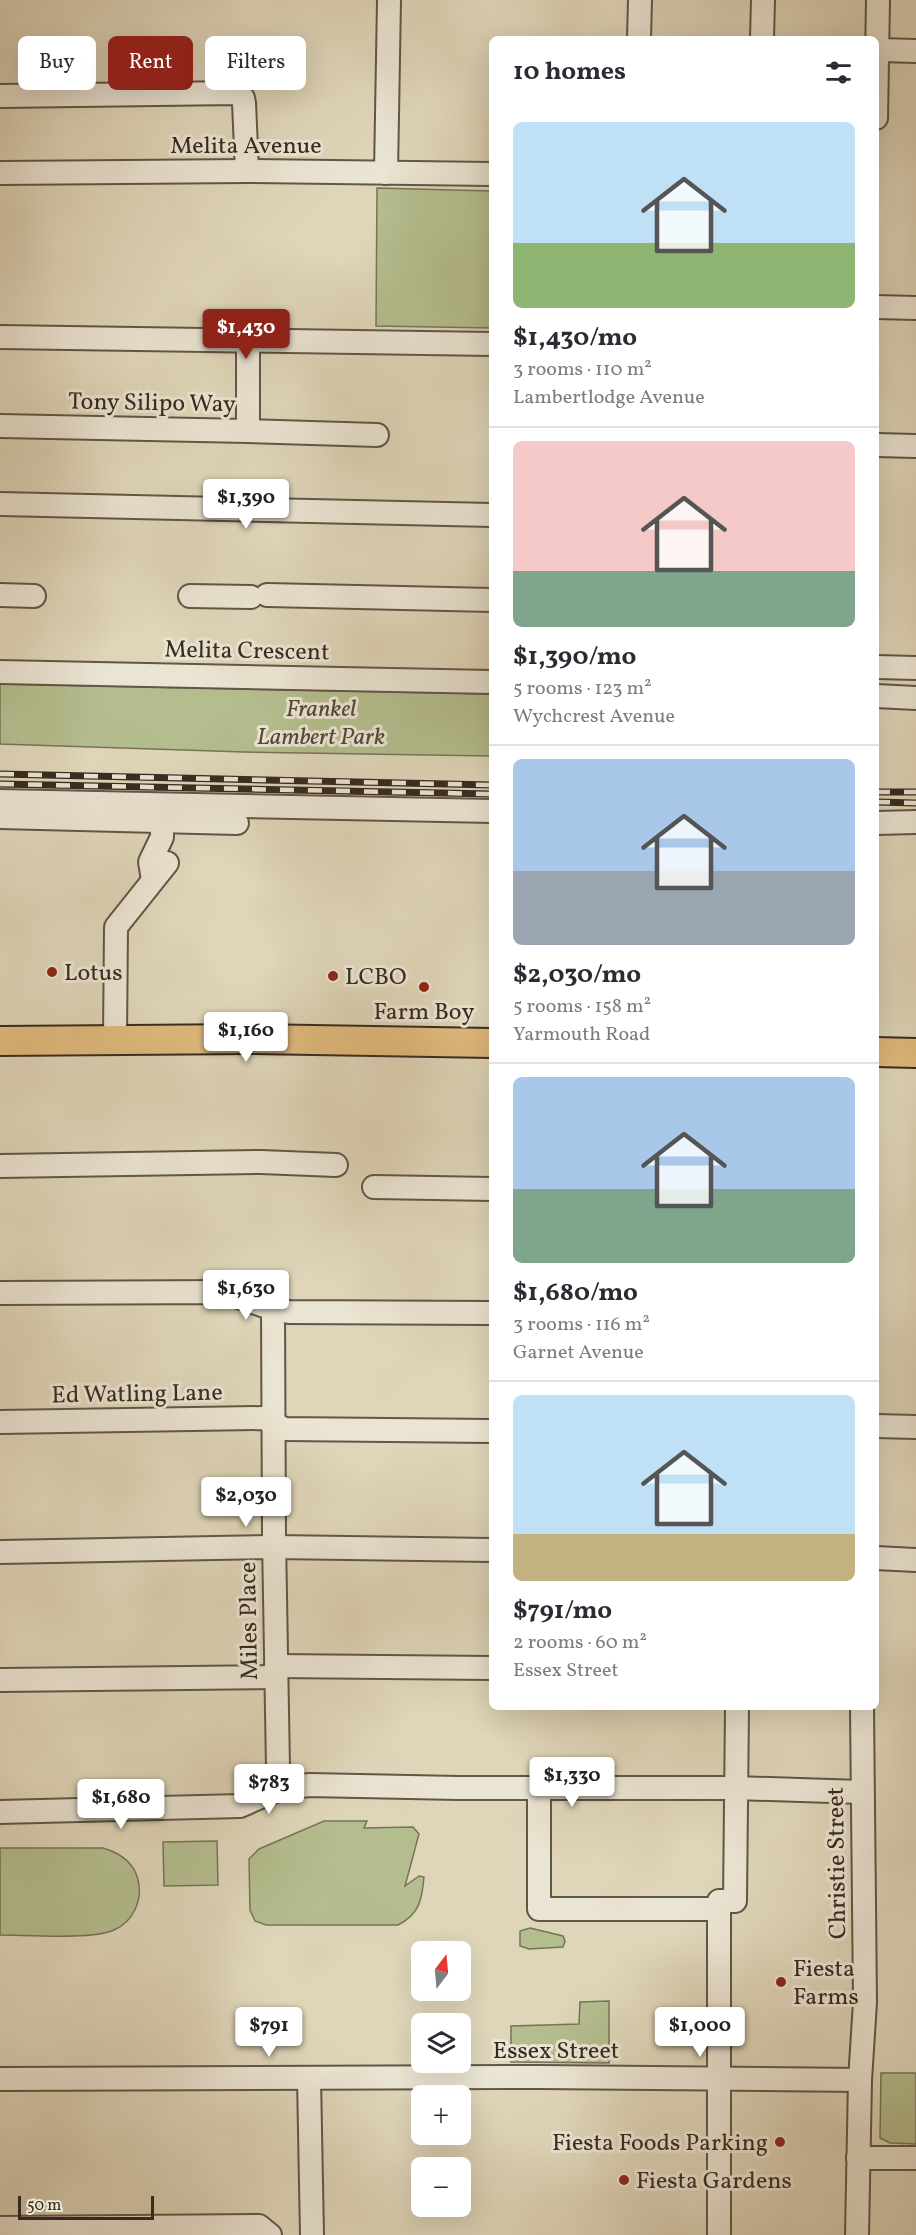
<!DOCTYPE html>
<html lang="en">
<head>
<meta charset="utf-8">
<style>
	:root { --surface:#fff; --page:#f7f7f7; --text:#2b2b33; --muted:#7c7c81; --line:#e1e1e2; --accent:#8f2418 }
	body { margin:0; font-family:Vollkorn,serif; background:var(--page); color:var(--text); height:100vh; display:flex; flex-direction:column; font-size:22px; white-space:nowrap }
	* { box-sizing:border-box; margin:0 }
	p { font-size:20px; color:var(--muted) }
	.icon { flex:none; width:33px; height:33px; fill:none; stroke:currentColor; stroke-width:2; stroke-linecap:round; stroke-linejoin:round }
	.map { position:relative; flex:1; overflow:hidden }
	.drawer { position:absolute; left:489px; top:36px; width:390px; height:1674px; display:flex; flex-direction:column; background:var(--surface); border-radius:9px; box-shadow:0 6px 24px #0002 }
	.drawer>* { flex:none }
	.top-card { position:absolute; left:18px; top:36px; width:381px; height:54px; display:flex; gap:12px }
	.needle { width:39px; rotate:16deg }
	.buttons { position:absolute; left:411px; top:1941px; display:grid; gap:12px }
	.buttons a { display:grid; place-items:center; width:60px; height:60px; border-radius:9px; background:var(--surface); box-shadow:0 6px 24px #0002; font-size:30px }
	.scale { position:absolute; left:18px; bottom:15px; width:136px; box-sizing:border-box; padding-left:6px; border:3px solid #372b21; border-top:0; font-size:16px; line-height:21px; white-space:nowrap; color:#372b21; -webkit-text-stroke:4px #eae4d2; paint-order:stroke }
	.price { position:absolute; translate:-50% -51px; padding:0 14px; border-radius:6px; background:#fff; color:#222; font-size:20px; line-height:39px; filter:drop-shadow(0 2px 3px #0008) }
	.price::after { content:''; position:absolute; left:50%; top:36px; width:18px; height:14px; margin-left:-9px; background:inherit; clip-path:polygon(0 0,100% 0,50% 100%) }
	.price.current { background:var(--accent); color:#fff }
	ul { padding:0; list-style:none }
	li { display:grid; align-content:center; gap:12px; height:318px; padding:0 24px }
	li+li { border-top:2px solid var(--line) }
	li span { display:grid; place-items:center; height:186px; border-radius:9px; color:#555 }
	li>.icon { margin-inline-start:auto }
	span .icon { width:108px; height:108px; fill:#fffc; stroke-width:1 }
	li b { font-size:26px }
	h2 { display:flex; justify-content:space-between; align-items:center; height:72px; padding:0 24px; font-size:26px }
	.tag { padding:0 21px; border-radius:9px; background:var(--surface); box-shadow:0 6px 24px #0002; font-size:21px; line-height:54px }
	.tag.current { background:var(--accent); color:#fff }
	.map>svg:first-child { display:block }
</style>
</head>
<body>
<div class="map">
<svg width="916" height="2235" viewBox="0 0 916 2235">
	<rect width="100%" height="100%" fill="#dfd5b9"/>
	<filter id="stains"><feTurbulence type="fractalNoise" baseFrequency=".00333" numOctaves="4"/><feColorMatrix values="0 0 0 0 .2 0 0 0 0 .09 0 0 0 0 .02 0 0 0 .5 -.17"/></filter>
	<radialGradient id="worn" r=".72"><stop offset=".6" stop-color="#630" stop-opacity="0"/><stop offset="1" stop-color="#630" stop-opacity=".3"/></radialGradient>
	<!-- green -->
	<g fill="#b4bd8e" stroke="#767458" stroke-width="1.5">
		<polygon points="377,188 492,191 492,328 376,326"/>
		<polygon points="0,684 492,694 492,756 244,752 0,744"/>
		<path d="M 324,1821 L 367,1821 L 364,1828 L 413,1827 L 419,1834 L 405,1886 L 419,1876 L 424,1877 C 422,1899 420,1914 398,1925 L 266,1925 L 255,1921 L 250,1910 L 249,1859 L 259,1849 Z"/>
		<polygon points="217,1841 218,1885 164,1886 163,1842"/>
		<path d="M 0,1848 L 103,1848 C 120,1853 134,1862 138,1880 C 143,1900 133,1922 114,1930 C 93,1940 26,1935 0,1935 Z"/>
		<polygon points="530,1928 563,1936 565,1941 563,1947 529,1949 520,1946 520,1931"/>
		<polygon points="609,2001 609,2063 511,2062 511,2026 579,2024 580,2002"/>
		<polygon points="881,2073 916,2073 916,2144 890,2143 880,2138"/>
	</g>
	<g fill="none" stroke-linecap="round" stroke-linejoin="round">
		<!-- minor casing -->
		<g stroke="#615647" stroke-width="26">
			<g id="minor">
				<polyline points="639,39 640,0"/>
				<polyline points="762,39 763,0"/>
				<polyline points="878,50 916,51"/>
				<polyline points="0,96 236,93 243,98 244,103 247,171"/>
				<polyline points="876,118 878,0"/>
				<polyline points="0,173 247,171 492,174"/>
				<polyline points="386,173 389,0"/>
				<polyline points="876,307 916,308"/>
				<polyline points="0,337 492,344"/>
				<polyline points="0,426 248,431 248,340"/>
				<polyline points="248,431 377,435"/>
				<polyline points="876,445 916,446"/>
				<polyline points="0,504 492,515"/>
				<polyline points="0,595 34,596"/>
				<polyline points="267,595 492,600"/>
				<polyline points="190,596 251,597"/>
				<polyline points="876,667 916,668"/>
				<polyline points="0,672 492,682"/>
				<polyline points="876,696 916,698"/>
				<polyline points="0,801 492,811"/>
				<polyline points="0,817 237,823"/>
				<polyline points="876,823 916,822"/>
				<polyline points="153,880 150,862 162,837 162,822"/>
				<polyline points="115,1039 116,927 167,863"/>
				<polyline points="0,1166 261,1162 336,1165"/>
				<polyline points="374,1187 492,1189"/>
				<polyline points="0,1293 225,1292 273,1309 289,1312 492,1313"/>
				<polyline points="273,1309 274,1538 278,1769 281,1788"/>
				<polyline points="0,1422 264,1418 284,1429 492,1431"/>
				<polyline points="876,1426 916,1427"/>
				<polyline points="0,1552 274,1547 492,1550"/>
				<polyline points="876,1558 916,1560"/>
				<polyline points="276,1666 492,1668"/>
				<polyline points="0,1680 276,1677"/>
				<polyline points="539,1788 539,1909 719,1909"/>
				<polyline points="0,1812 240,1806 281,1788 310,1785 458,1788 735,1788 862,1792"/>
				<polyline points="309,2078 312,2235"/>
				<polyline points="0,2079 539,2077 860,2080"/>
				<polyline points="858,2158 916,2158"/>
				<polyline points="0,2228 259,2226 270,2235"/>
				<polyline points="719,2235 719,1901 735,1901 737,1707"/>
				<polyline points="857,2235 860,2080 865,2002 862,1707"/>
			</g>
		</g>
		<!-- major casing -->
		<g stroke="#372b21" stroke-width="32">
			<g id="major">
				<polyline points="0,1041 250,1039 492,1043"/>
				<polyline points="876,1052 916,1053"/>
			</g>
		</g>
		<!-- minor -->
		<use href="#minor" stroke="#eae4d2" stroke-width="22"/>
		<!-- major -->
		<use href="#major" stroke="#e0ba7c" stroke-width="28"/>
		<!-- rail casing -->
		<g stroke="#372b21" stroke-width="7">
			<g id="rail">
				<polyline points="0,774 492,785"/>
				<polyline points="0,784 492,794"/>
				<polyline points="876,792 916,792"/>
				<polyline points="876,802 916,803"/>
			</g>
		</g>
		<!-- rail -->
		<use href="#rail" stroke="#eae4d2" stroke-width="4.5" stroke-dasharray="14" stroke-linecap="butt"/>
	</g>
	<!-- markers -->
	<g fill="#8f2418" stroke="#eae4d2" stroke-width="2">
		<circle cx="52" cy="972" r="6"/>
		<circle cx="333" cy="976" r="6"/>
		<circle cx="424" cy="987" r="6"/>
		<circle cx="781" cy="1982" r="6"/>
		<circle cx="780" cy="2142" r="6"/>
		<circle cx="624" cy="2180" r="6"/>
	</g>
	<g text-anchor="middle" stroke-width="6" stroke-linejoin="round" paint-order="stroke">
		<!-- street labels -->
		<g font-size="24" fill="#372b21" stroke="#eae4d2">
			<text x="246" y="153">Melita Avenue</text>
			<text transform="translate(152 402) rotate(1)" y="8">Tony Silipo Way</text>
			<text transform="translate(247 650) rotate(1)" y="8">Melita Crescent</text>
			<text transform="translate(137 1393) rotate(-1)" y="8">Ed Watling Lane</text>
			<text transform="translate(248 1621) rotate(-91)" y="8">Miles Place</text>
			<text transform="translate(836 1863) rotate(-91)" y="8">Christie Street</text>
			<text x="556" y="2058">Essex Street</text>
		</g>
		<!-- park labels -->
		<g font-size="24" font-style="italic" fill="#504837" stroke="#eae4d2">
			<text x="321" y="716">Frankel<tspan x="321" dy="28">Lambert Park</tspan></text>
		</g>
		<!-- poi labels -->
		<g font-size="24" fill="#372b21" stroke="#eae4d2" text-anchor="start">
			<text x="64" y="980">Lotus</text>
			<text x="345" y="984">LCBO</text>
			<text x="424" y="1019" text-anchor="middle">Farm Boy</text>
			<text x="793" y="1976">Fiesta<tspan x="793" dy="28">Farms</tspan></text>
			<text x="768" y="2150" text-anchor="end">Fiesta Foods Parking</text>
			<text x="636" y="2188">Fiesta Gardens</text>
		</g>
	</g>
	<rect width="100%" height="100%" filter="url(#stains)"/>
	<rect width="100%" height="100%" fill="url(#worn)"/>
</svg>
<div class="buttons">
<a><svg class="needle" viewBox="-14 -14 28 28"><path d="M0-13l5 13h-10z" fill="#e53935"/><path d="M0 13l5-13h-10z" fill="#7c7c81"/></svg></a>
<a><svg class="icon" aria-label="layers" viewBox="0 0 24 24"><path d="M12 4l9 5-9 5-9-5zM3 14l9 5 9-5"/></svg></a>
<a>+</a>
<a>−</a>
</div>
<div class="scale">50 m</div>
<b class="price current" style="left:246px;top:360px">$1,430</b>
<b class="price" style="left:246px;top:530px">$1,390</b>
<b class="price" style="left:246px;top:1063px">$1,160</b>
<b class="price" style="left:246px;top:1321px">$1,630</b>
<b class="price" style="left:246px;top:1528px">$2,030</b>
<b class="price" style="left:572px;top:1808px">$1,330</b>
<b class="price" style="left:269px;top:1815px">$783</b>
<b class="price" style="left:121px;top:1830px">$1,680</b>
<b class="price" style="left:269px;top:2058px">$791</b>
<b class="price" style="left:700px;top:2058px">$1,000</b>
<div class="top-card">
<a class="tag">Buy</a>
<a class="tag current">Rent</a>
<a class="tag">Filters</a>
</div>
<section class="drawer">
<h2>10 homes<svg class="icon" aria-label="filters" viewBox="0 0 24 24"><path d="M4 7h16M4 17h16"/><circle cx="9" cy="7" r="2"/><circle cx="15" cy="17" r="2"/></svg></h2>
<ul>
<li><span style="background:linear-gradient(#bfe0f5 65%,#8fb573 0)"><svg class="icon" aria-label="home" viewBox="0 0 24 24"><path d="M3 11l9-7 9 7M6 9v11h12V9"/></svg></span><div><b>$1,430/mo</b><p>3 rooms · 110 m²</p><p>Lambertlodge Avenue</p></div></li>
<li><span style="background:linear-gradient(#f6c9c9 70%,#7fa58c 0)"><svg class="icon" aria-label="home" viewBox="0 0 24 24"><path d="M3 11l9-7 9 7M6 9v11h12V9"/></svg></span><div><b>$1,390/mo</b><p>5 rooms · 123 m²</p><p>Wychcrest Avenue</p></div></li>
<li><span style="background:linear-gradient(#a9c7e8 60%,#9aa5b1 0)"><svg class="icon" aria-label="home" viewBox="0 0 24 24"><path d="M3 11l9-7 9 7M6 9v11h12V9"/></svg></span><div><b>$2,030/mo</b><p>5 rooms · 158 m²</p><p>Yarmouth Road</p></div></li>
<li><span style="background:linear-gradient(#a9c7e8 60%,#7fa58c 0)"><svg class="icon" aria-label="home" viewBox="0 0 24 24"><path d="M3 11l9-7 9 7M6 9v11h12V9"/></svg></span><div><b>$1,680/mo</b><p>3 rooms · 116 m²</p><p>Garnet Avenue</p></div></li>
<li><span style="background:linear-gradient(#bfe0f5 75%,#c2b280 0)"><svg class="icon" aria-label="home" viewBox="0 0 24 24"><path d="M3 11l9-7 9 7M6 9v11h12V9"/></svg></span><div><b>$791/mo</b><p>2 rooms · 60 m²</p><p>Essex Street</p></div></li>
</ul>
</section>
</div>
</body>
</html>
